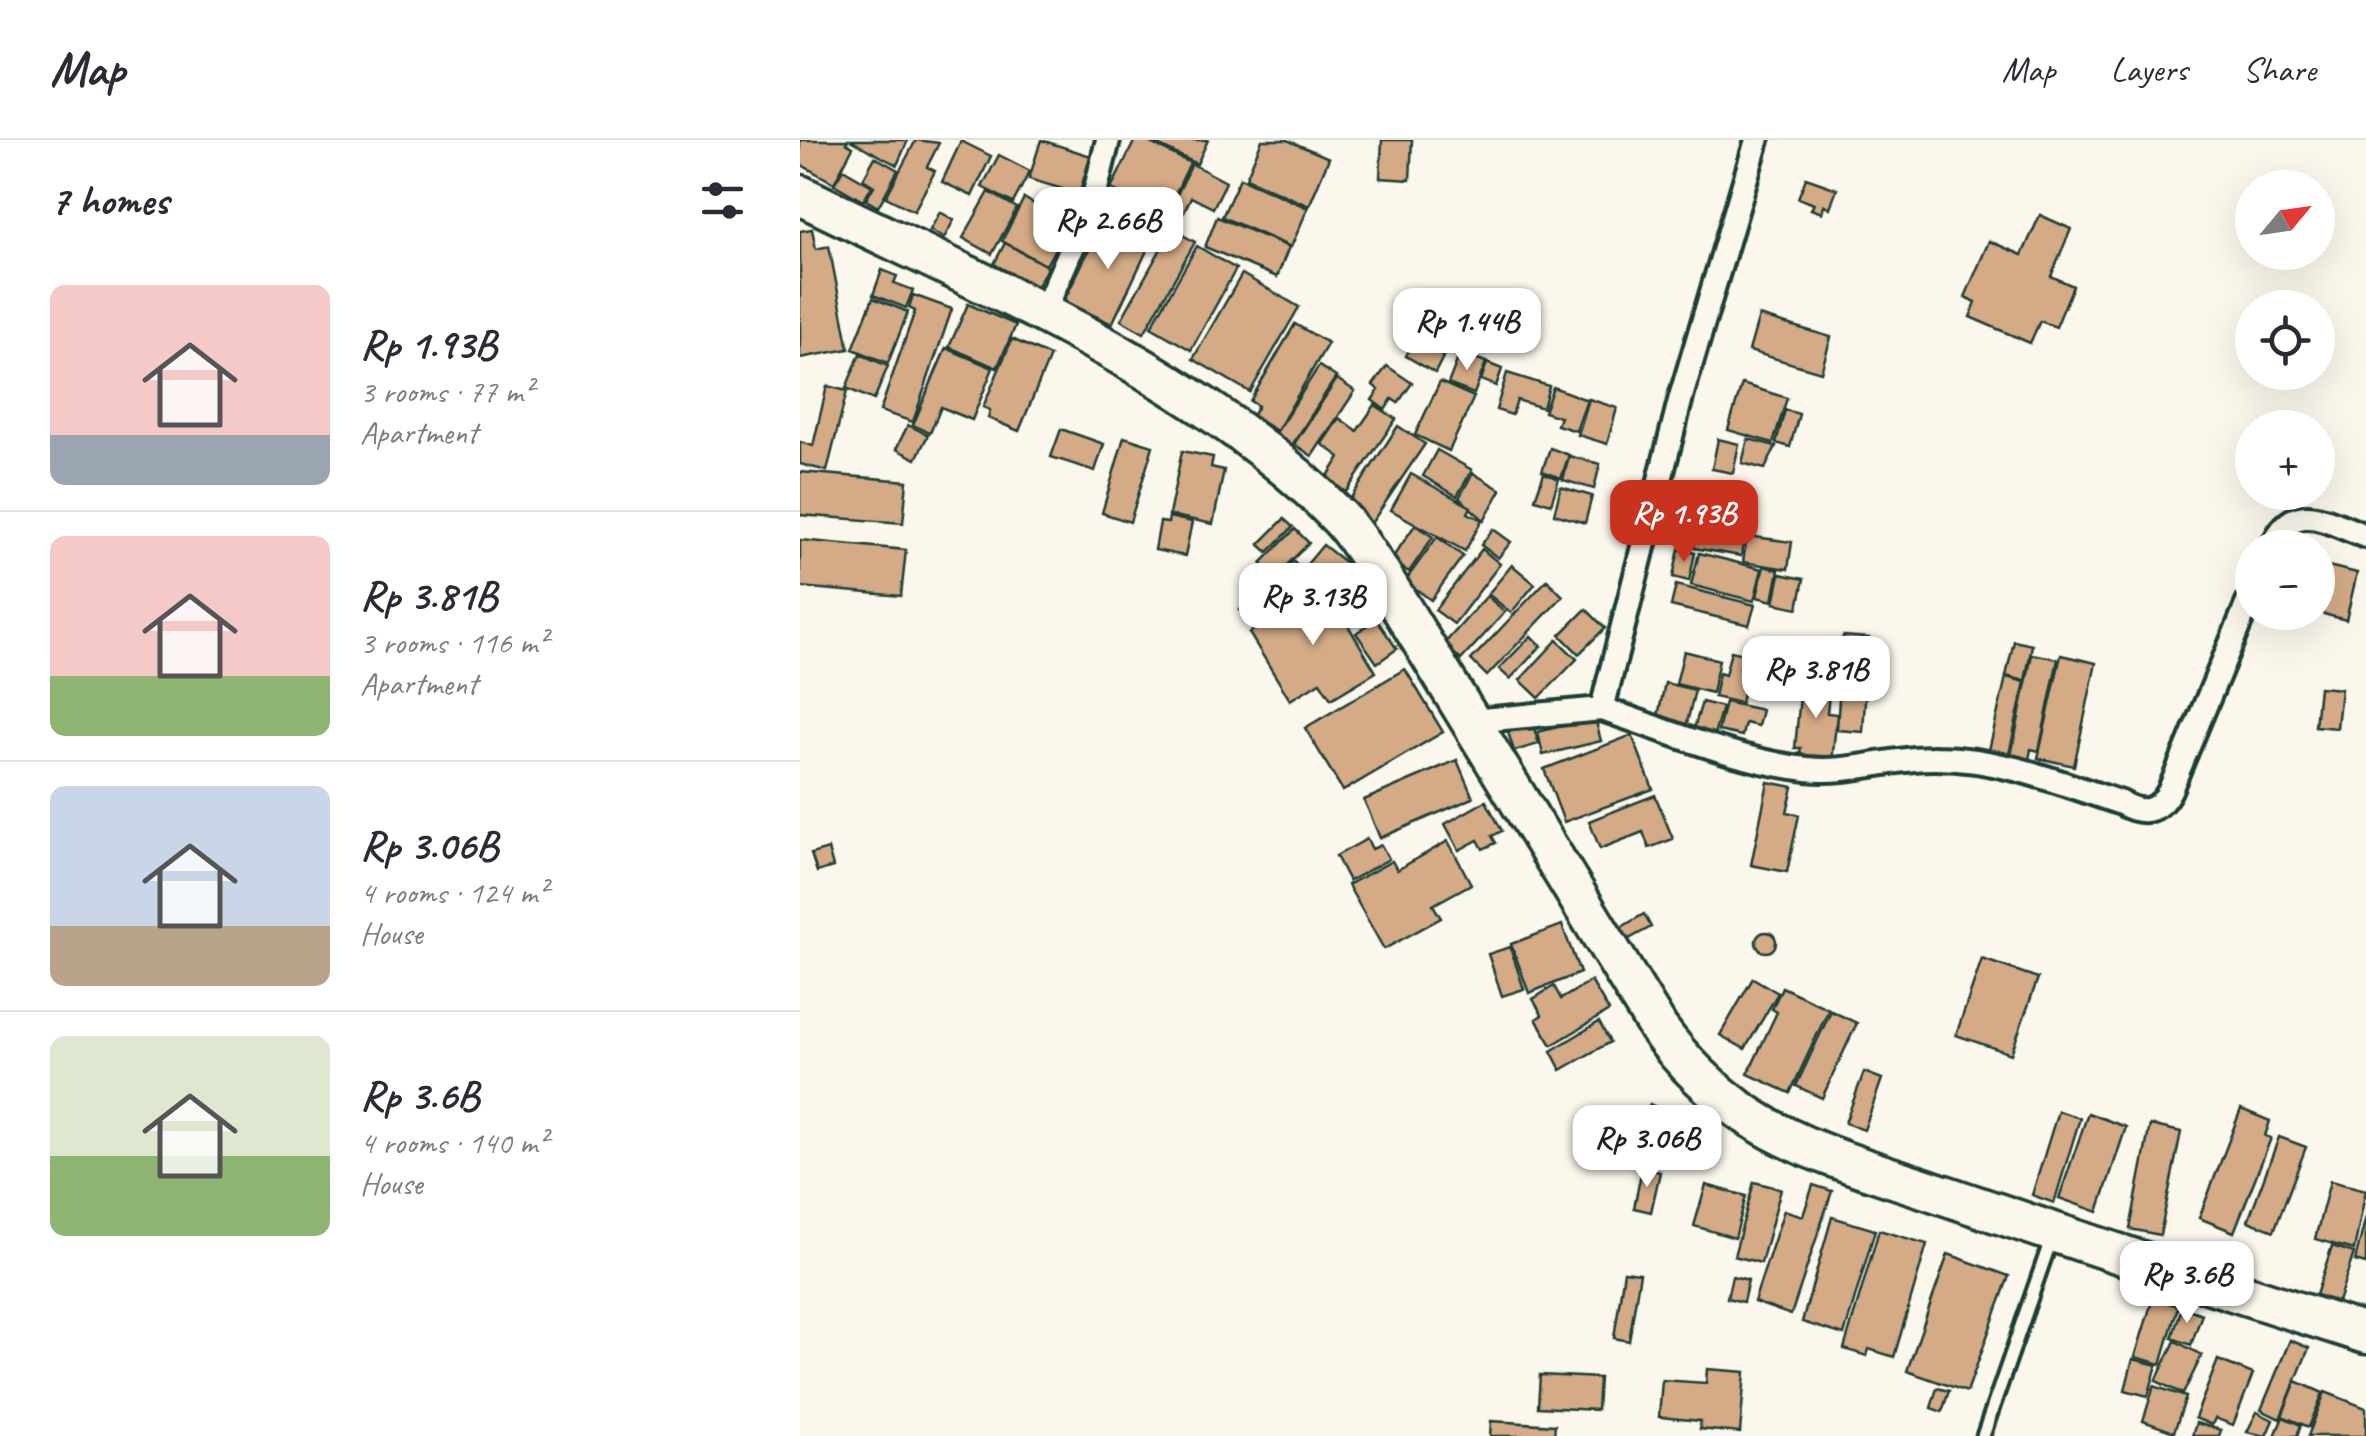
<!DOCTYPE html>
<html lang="en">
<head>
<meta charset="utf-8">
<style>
	:root { --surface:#fff; --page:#f7f7f7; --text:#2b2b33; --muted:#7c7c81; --line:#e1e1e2; --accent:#c8321e }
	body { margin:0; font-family:Caveat,sans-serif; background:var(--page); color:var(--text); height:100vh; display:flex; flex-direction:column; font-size:38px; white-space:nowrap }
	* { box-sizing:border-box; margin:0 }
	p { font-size:32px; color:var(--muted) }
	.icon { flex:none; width:55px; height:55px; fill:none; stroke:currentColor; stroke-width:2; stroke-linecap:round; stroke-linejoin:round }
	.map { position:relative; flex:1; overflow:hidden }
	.details { display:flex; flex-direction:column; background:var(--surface); width:800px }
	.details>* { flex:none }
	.needle { width:65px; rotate:61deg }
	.fabs { position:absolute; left:1435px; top:30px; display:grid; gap:20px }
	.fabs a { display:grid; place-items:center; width:100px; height:100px; border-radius:50%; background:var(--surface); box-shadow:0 10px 40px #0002; font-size:50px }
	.price { position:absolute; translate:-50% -85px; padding:0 22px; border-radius:20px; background:#fff; color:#222; font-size:32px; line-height:65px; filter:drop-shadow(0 2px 5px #0008) }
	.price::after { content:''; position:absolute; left:50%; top:60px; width:30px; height:22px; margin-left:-15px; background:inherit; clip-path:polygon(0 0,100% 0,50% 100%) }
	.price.current { background:var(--accent); color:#fff }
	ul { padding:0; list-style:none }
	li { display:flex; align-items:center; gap:30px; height:250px; padding:0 50px }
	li+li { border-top:2px solid var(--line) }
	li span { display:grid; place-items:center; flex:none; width:280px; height:200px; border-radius:15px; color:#555 }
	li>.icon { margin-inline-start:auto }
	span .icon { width:120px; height:120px; fill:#fffc; stroke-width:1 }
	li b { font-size:42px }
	h2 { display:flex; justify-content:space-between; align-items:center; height:120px; padding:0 50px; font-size:42px }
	header { display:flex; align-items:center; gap:60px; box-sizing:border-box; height:140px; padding:0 50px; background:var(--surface); border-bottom:2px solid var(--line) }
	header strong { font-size:48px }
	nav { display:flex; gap:55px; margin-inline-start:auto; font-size:35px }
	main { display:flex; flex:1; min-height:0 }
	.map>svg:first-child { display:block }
</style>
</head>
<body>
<header>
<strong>Map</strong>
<nav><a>Map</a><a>Layers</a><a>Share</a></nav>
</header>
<main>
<section class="details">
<h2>7 homes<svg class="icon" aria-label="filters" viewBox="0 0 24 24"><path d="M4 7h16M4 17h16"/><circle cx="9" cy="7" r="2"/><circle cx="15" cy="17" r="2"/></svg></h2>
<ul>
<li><span style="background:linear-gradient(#f6c9c9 75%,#9aa5b1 0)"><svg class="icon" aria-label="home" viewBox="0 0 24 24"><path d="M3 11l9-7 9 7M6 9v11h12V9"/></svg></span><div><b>Rp 1.93B</b><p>3 rooms · 77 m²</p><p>Apartment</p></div></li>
<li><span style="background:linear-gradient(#f6c9c9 70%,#8fb573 0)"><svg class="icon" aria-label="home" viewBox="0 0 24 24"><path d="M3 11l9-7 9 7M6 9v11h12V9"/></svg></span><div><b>Rp 3.81B</b><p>3 rooms · 116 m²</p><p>Apartment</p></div></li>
<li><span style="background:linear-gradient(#c9d6e8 70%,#b9a48a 0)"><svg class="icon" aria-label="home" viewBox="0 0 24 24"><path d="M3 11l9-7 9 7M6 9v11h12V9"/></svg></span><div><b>Rp 3.06B</b><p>4 rooms · 124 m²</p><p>House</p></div></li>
<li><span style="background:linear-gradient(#dfe7d0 60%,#8fb573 0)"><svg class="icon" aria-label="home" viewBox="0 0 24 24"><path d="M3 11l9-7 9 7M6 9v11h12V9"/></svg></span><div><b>Rp 3.6B</b><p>4 rooms · 140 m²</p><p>House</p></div></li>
</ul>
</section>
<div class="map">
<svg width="1566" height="1296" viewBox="0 0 1566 1296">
	<rect width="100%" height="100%" fill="#fbf7ec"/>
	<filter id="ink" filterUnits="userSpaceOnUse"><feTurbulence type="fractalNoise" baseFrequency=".01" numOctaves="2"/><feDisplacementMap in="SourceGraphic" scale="20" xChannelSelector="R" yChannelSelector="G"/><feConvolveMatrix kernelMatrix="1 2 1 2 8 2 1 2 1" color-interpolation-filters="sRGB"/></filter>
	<g filter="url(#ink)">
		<!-- building -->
		<g fill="#d4ab86" stroke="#1f3d34" stroke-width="2.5">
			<polygon points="0,0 48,0 46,3 53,7 34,43 0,24"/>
			<polygon points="50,0 108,0 97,25"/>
			<polygon points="116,0 139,3 127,27 135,31 114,71 86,57"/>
			<polygon points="241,0 291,16 279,54 229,39"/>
			<polygon points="335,0 344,0 390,23 365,75 311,49"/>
			<polygon points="347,0 408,0 397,24"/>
			<polygon points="462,0 487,0 529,18 509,66 446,38"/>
			<polygon points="582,0 612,0 610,40 580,38"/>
			<polygon points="161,1 191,16 172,56 142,42"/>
			<polygon points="199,15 230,31 213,63 182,47"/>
			<polygon points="75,17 98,30 78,67 66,60 74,46 63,39"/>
			<polygon points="392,24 426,42 413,68 391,57 379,82 367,75"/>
			<polygon points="43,29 72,46 63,61 34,44"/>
			<polygon points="440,38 508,68 491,107 422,77"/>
			<polygon points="1006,38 1037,49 1030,68 1024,65 1022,73 1011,69 1014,64 998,58"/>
			<polygon points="258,49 278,59 270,78 249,68"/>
			<polygon points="189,52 217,68 192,114 163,98"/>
			<polygon points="224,58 268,85 246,125 202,101"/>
			<polygon points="140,72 154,80 144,98 130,90"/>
			<polygon points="1240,75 1271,89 1251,136 1273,146 1256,187 1240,181 1230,203 1170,177 1176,162 1165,157 1189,101 1222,115"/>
			<polygon points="417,77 489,107 477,137 405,107"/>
			<polygon points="304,79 351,102 312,184 264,161"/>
			<polygon points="12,89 16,109 29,106 49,209 0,218 0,91"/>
			<polygon points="372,89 395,102 344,193 321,180"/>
			<polygon points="205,103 248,127 236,147 194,124"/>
			<polygon points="397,106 436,129 391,210 351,187"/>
			<polygon points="82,130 97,136 94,143 113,150 106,168 73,155"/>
			<polygon points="442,134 499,167 450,252 393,219"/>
			<polygon points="113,155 152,169 113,282 80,271 115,171 109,168"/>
			<polygon points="73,158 108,172 88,223 53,209"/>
			<polygon points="168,164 216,185 197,228 149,207"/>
			<polygon points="959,176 1031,197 1021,232 949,211"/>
			<polygon points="495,184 528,203 477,291 452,276 458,266 450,261"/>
			<polygon points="618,195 637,206 634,211 643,217 635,233 606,216"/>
			<polygon points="212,199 250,216 219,291 188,278 190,270 183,267"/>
			<polygon points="146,208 193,228 172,280 141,267 130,293 113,285"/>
			<polygon points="660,213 686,222 674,254 648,244"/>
			<polygon points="60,214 88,226 74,260 46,248"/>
			<polygon points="687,223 702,229 696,246 681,240"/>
			<polygon points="519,226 536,237 489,310 472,299"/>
			<polygon points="587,226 612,243 598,263 592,259 585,270 572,260 579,250 573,245"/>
			<polygon points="707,233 749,246 743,268 717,260 712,275 696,270"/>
			<polygon points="537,239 555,251 512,316 494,304"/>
			<polygon points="640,242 674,257 649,311 615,295"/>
			<polygon points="942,244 987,258 973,303 928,290"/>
			<polygon points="27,246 47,251 27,331 0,324 0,302 13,306"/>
			<polygon points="753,247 787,260 776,291 757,285 760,277 744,272"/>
			<polygon points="789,259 817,268 807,304 778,295"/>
			<polygon points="575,265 596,279 546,352 526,339 540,317 522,304 539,278 557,291"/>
			<polygon points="985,270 999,274 990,307 976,303"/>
			<polygon points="108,285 128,295 116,319 96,309"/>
			<polygon points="598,286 625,304 570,385 556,376 561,369 549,361"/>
			<polygon points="261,289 304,304 295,331 251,317"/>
			<polygon points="324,297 353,306 330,382 302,373"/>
			<polygon points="918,299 939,304 933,333 912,329"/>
			<polygon points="948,299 976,306 965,329 942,323"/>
			<polygon points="750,308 769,315 761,338 742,331"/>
			<polygon points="637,310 672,330 657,356 623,336"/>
			<polygon points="382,311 413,317 411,327 424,330 413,384 369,375"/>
			<polygon points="769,316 800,324 794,349 763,340"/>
			<polygon points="0,332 107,341 103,383 0,375"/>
			<polygon points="673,333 701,350 684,380 659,358"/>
			<polygon points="744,333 759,339 751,364 735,359"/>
			<polygon points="611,334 671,367 668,373 682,380 665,411 591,370"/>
			<polygon points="761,347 792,356 785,383 754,374"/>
			<polygon points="877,359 899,363 893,404 870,400"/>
			<polygon points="369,377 392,382 385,416 355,410 360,382 368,383"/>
			<polygon points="484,379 493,387 468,412 459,404"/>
			<polygon points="898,384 945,393 941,416 894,408"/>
			<polygon points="615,385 633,397 609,432 591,420"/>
			<polygon points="495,389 509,403 475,437 461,423"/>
			<polygon points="693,389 711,402 698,418 681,405"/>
			<polygon points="947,396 992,402 988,429 943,422"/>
			<polygon points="637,397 663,416 631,460 605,441"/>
			<polygon points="0,400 106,410 101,456 0,447"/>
			<polygon points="523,405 555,430 534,455 503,429"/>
			<polygon points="682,409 700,424 654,484 635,470"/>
			<polygon points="879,409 895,413 889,441 873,437"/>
			<polygon points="899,413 962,429 954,461 891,445"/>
			<polygon points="493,421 505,434 451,482 440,470"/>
			<polygon points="712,425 735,444 711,473 688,454"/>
			<polygon points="1524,425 1557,433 1546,480 1516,472"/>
			<polygon points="964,426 979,430 973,461 957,457"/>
			<polygon points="980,434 1004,439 998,468 974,463"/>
			<polygon points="747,440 763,456 687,536 671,520"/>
			<polygon points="876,445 955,465 949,485 871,466"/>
			<polygon points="525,447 576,532 531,559 520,542 490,560 449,493"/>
			<polygon points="556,447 575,473 560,484 541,458"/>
			<polygon points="687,456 705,472 661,520 644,504"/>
			<polygon points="786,469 805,488 779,514 760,495"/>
			<polygon points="576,479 597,509 577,523 556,493"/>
			<polygon points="731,496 741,506 710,539 699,529"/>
			<polygon points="1043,496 1069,498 1063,592 1037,590"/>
			<polygon points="757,500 777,519 739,558 720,540"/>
			<polygon points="1214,501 1232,505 1225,541 1206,536"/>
			<polygon points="884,511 919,520 912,553 876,544"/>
			<polygon points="931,511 943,514 940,529 948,531 941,563 914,557 919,533 925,535"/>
			<polygon points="1232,514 1258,519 1239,611 1231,609 1229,620 1211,616"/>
			<polygon points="1261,515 1296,523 1274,626 1238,618"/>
			<polygon points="605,529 643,592 543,651 505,588"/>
			<polygon points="965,532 978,536 972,556 959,552"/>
			<polygon points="1002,535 1031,538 1027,573 1037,574 1032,622 999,619 1001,608 995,608"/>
			<polygon points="1206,537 1225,542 1209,614 1189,610"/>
			<polygon points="865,543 895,550 886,587 857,581"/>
			<polygon points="1519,547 1541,549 1537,588 1515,586"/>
			<polygon points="902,562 922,567 913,598 893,592"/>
			<polygon points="925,562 962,570 958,586 945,583 942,596 918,591"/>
			<polygon points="795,578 801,601 743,615 738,592"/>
			<polygon points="733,585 739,604 714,611 708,592"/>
			<polygon points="832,595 853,649 764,682 744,629"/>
			<polygon points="657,620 673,658 580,698 564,660"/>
			<polygon points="968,642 993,647 987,672 999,675 987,732 951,725"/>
			<polygon points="855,655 873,699 849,708 843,692 800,709 789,681"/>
			<polygon points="686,661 702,691 692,696 696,703 683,709 678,700 659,710 645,684"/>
			<polygon points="567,699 572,709 581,705 589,719 549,741 536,716"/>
			<polygon points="648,701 671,744 633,765 641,778 584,809 548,745 592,721 597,730"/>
			<polygon points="28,709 33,727 17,732 11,714"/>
			<polygon points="844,774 851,787 827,800 820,788"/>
			<polygon points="762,785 780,833 729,853 711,804"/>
			<circle cx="966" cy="802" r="10"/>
			<polygon points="710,807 724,849 702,856 688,814"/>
			<polygon points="1182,819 1238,838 1211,914 1156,895"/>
			<polygon points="953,838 978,853 945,909 920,895"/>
			<polygon points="791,841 809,871 752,905 736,879 742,875 733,859 754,846 761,859"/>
			<polygon points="982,847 1029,869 990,953 948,934 977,872 972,869"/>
			<polygon points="1031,871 1057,883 1022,958 996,946"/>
			<polygon points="799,882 810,902 761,930 751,911"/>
			<polygon points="1064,932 1082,939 1064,990 1045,983"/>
			<polygon points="850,964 891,985 877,1015 835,994"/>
			<polygon points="1441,969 1470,981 1465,996 1471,998 1434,1092 1399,1078"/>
			<polygon points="1258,971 1280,978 1254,1063 1232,1055"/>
			<polygon points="1288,973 1326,987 1298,1072 1259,1058"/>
			<polygon points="1350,985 1381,992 1360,1095 1330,1089"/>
			<polygon points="1479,997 1506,1007 1474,1091 1448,1081"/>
			<polygon points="842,1028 860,1032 851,1072 834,1068"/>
			<polygon points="1530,1041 1566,1050 1554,1110 1515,1099"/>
			<polygon points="954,1042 981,1049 961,1123 934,1116"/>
			<polygon points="906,1045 946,1056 935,1098 894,1086"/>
			<polygon points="1013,1045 1032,1051 991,1175 954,1162 984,1070 1003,1076"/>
			<polygon points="1566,1076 1566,1124 1555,1121"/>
			<polygon points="1032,1077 1075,1090 1044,1195 1002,1182"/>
			<polygon points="1079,1090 1127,1104 1094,1217 1069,1209 1067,1216 1044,1209"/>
			<polygon points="1532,1106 1554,1113 1538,1162 1516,1155"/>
			<polygon points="1148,1114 1209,1136 1167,1252 1107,1231"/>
			<polygon points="824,1131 840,1133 829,1201 814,1198"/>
			<polygon points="932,1136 948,1140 943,1162 927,1158"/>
			<polygon points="1353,1158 1378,1166 1361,1224 1335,1217"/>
			<polygon points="1382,1167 1402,1174 1391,1205 1372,1198"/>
			<polygon points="1490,1200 1509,1208 1480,1279 1461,1270"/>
			<polygon points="1375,1201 1402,1215 1383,1254 1356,1241"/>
			<polygon points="1333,1219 1357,1225 1348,1256 1325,1250"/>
			<polygon points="1418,1220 1453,1234 1433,1285 1415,1278 1412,1285 1395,1278"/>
			<polygon points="907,1229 945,1232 940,1293 900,1289 900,1281 859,1277 862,1240 906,1243"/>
			<polygon points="740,1235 799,1238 797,1270 738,1267"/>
			<polygon points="1496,1241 1523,1253 1509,1287 1482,1276"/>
			<polygon points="1354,1246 1386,1257 1374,1292 1343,1281"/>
			<polygon points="1137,1248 1149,1251 1142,1272 1131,1268"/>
			<polygon points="1525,1252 1566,1268 1566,1296 1508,1296"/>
			<polygon points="1457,1272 1473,1280 1466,1296 1447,1292"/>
			<polygon points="1483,1277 1501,1285 1497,1296 1475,1296"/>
			<polygon points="691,1281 755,1285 754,1296 690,1296"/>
			<polygon points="1396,1283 1421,1290 1419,1296 1392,1296"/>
		</g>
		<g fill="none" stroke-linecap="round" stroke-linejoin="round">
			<!-- service casing -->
			<g stroke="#1f3d34" stroke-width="19">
				<polyline id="service" points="1183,1296 1252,1097"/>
			</g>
			<!-- minor casing -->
			<g stroke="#1f3d34" stroke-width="30">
				<g id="minor">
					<polyline points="243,174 294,57 308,0"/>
					<path d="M 1472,408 C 1493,356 1526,382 1566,396"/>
					<path d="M 802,569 C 868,591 937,621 1007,629 C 1051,634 1093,617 1136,618 C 1200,618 1261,643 1321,663 C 1342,675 1358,673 1370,650 L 1452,453"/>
					<polyline points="671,581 802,569 881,257 957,0"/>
				</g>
			</g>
			<!-- primary casing -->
			<g stroke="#1f3d34" stroke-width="45">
				<path id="primary" d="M 0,55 C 180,144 399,232 540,378 C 555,394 567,415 580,433 L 858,888 C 883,923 914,953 950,977 C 1009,1015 1082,1033 1147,1056 C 1286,1104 1426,1149 1566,1194"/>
			</g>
			<!-- service -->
			<use href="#service" stroke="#fbf7ec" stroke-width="11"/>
			<!-- minor -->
			<use href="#minor" stroke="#fbf7ec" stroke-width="22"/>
			<!-- primary -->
			<use href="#primary" stroke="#fbf7ec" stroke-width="38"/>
		</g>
	</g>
</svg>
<div class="fabs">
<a><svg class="needle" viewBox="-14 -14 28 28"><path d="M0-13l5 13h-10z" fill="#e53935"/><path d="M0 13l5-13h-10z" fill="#7c7c81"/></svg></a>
<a><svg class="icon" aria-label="locate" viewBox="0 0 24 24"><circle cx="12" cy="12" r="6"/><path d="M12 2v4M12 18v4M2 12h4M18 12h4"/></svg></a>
<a>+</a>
<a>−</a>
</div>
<b class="price" style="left:308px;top:132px">Rp 2.66B</b>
<b class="price" style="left:667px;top:233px">Rp 1.44B</b>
<b class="price current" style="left:884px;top:425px">Rp 1.93B</b>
<b class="price" style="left:513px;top:508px">Rp 3.13B</b>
<b class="price" style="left:1016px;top:581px">Rp 3.81B</b>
<b class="price" style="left:847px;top:1050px">Rp 3.06B</b>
<b class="price" style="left:1387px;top:1186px">Rp 3.6B</b>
</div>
</main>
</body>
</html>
